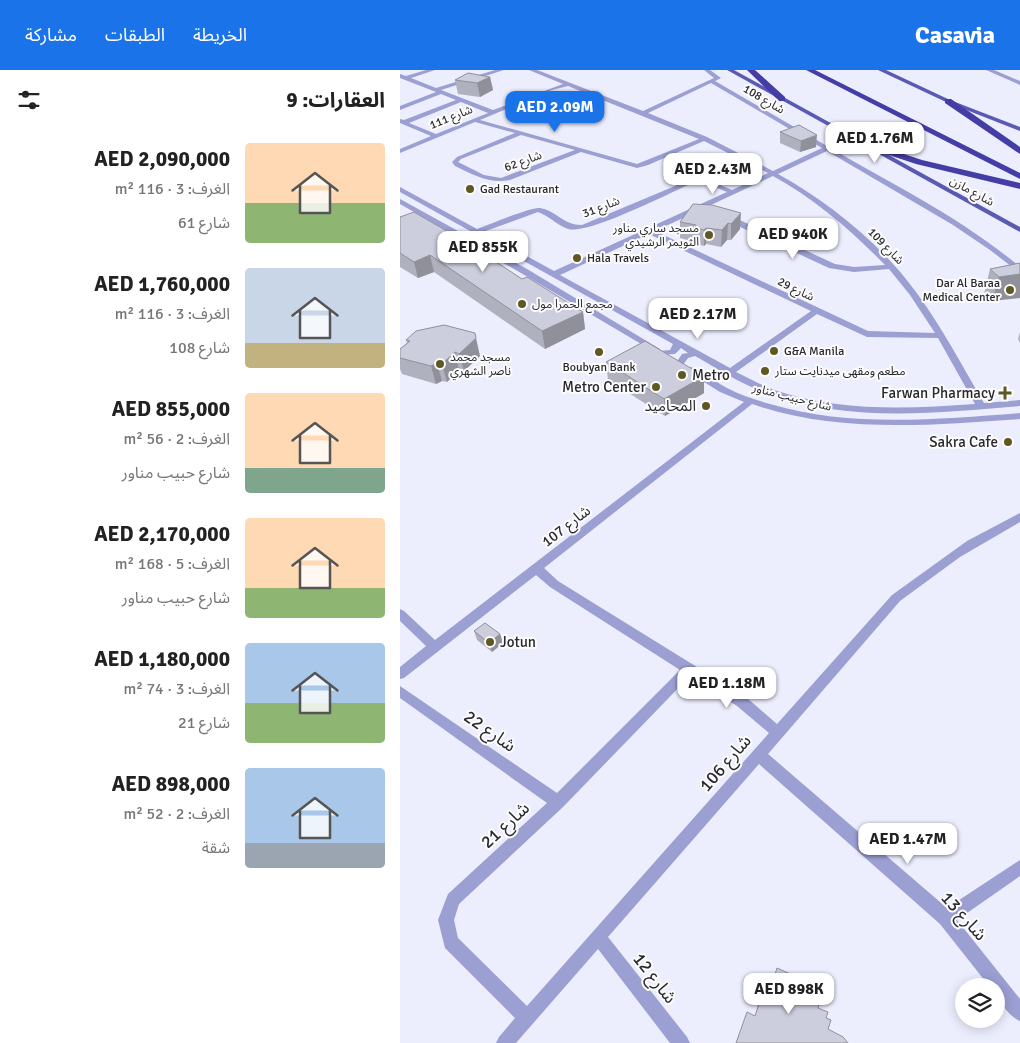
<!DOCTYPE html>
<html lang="ar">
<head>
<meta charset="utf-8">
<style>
	:root { --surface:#fff; --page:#f6f6f6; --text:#222; --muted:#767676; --accent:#1a73e8 }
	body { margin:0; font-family:Signika,"Noto Sans Arabic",sans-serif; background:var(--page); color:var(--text); direction:rtl; height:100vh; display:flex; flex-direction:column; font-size:19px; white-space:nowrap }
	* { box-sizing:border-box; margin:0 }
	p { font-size:16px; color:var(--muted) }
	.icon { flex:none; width:28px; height:28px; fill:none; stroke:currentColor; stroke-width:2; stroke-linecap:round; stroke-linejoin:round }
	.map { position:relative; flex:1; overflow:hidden; direction:ltr }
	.drawer { display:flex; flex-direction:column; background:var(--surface); width:400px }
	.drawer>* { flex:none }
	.controls { position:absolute; left:555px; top:908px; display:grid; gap:10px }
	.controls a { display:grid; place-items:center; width:50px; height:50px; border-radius:50%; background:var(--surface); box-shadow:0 2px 12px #0003; font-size:25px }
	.price { position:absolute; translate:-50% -42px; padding:0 11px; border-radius:10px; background:#fff; color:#222; font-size:16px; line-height:32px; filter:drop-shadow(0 1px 2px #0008) }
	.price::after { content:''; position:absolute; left:50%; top:30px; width:15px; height:11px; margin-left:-8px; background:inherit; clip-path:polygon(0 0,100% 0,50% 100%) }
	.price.active { background:var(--accent); color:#fff }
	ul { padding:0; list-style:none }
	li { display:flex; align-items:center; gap:15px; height:125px; padding:0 15px }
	li span { display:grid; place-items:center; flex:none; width:140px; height:100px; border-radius:5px; color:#555 }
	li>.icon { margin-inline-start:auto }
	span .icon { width:60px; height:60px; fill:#fffc; stroke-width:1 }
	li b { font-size:21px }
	h2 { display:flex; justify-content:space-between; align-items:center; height:60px; padding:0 15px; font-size:21px }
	header { display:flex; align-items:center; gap:30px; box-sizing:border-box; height:70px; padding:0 25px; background:var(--accent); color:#fff }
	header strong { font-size:24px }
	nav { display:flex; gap:28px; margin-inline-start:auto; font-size:18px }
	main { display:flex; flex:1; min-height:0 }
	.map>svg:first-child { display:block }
</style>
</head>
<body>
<header>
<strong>Casavia</strong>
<nav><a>الخريطة</a><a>الطبقات</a><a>مشاركة</a></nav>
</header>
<main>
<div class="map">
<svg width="620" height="973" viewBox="0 0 620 973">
	<rect width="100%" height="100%" fill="#eceefd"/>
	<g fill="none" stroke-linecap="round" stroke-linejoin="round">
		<!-- minor -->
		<g fill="#9b9fd2" fill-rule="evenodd">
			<path d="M 26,0 L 35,0 L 11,8 L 36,18 L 95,0 L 104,0 L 41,20 L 93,40 L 163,14 L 129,0 L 137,0 L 243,41 L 314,8 L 304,0 L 310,0 L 321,8 L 315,11 L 427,76 L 432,74 L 434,70 L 438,70 L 438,75 L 432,79 C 496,116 563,149 620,197 L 620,203 L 590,180 L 553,155 L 427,81 L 378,104 C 430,133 481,174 516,222 C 542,257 562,296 584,333 L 620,330 L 620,336 C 536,343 447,353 366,323 C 341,314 318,299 295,286 L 288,288 L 283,295 L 277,295 L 276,293 L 282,284 L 288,283 L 281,278 L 275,284 L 259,285 L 259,281 L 270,280 L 273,274 L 0,122 L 0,117 L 77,159 C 89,155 130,137 140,138 C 157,141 163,155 182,155 L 294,108 L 309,110 L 332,120 L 368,103 L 304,71 L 248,95 L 237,98 L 181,82 L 110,110 C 90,114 73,105 55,96 L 52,92 L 57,87 L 115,63 L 75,52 L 0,83 L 0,79 L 31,66 L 0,53 L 0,49 L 4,50 L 56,30 L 41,24 L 0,40 L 0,36 L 36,22 L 0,8 L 0,4 L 6,6 ZM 311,13 L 422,78 L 373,101 L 307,67 L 248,43 ZM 168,16 L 299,69 L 237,94 L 80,50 L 152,20 ZM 61,32 L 88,43 L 36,64 L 9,53 ZM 121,65 L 175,80 L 101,108 L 84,105 L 58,92 L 61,89 ZM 373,106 C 415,129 452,161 485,195 L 454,197 L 435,194 L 331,146 L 325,146 L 325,150 L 429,198 L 454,202 L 489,199 L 510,225 L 535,263 L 468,261 L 255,161 ZM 297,111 L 305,113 L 327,122 L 154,201 L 83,162 L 138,142 C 149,146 157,155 168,159 C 189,165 273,121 297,111 ZM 249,164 L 411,241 L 330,298 L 160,205 ZM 417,244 L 467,267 L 538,268 L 575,334 C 508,339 439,342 374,320 C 361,315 349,308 336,302 Z"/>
			<polygon points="586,0 594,0 620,11 620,15"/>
			<polygon points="0,129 127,199 260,279 259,281 253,281 121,203 0,134"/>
			<path d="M 291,297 C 304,301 315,312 327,318 C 340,325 356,330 370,334 C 450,358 538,349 620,343 L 620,349 C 531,355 438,364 352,334 L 144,498 L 158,511 L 347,628 L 377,654 L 492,525 L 567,471 L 620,443 L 620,452 L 560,487 L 500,531 L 368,684 L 547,838 L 620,790 L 620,806 L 557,850 L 620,929 L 620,951 C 608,946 596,929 596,916 L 589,916 L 540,854 L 359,694 L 208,867 L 287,967 L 290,973 L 270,973 L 198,879 L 116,973 L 96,973 L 99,967 L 115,948 L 45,878 L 38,850 L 48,824 L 147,733 L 0,628 L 0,616 L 157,723 L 280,600 L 150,517 L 136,505 L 4,608 L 0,609 L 0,597 L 26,576 L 0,551 L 0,539 L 4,541 L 35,570 L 344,332 L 320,322 L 288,302 L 288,298 ZM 290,606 L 337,636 L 369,663 L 127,936 L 58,868 L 54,850 L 59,834 L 163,737 Z"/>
		</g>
		<!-- major -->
		<g fill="#5a59b3" fill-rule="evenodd">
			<polygon points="327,0 334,0 620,157 620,162"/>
			<polygon points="478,0 486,0 550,30 620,57 620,61 546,32"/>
		</g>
		<!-- highway -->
		<g fill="#453da6" fill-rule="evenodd">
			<polygon points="347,0 355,0 385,27 385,31 379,31"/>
			<polygon points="406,0 415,0 620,103 620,109"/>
			<polygon points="545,29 551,29 620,77 620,84 545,33"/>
			<polygon points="459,71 465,71 522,90 620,113 620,119 516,94 459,75"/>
		</g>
	</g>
	<!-- wall -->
	<g fill="#b0b1be">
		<polygon points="90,7 93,20 80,27 58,24 55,10"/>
		<polygon points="380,62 416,77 400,82 380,73"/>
		<polygon points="293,134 340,159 331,170 327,170 321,177 306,174 304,176 295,174 295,172 280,168 280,152"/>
		<polygon points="0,147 122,209 183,242 185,259 145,279 34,202 18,208 0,197"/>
		<polygon points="620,193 592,231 584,224 590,199"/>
		<polygon points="620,262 620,273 618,269"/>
		<polygon points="6,270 80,286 64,301 59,300 47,312 42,311 36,314 2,304 0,299 0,279 7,273"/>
		<polygon points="206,292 304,323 265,346 208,310"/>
		<polygon points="74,561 100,564 103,573 92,582 77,570"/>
	</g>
	<!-- shaded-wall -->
	<g fill="#90909b">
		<polygon points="90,7 93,20 80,27 77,13"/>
		<polygon points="417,65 416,77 400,82 401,71"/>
		<polygon points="341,143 340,159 331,170 331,154"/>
		<polygon points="328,153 327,170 321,177 322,160"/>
		<polygon points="306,158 306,174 304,176 304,160"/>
		<polygon points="30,185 34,202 18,208 14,192"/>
		<polygon points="620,204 620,228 592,231 599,207"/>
		<polygon points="183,242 185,259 145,279 142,261"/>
		<polygon points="76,268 80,286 64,301 59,284"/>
		<polygon points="55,282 59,300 47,312 42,294"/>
		<polygon points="37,293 42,311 36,314 31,296"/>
		<polygon points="304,306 304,323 265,346 264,329"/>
		<polygon points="100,564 103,573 92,582 89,573"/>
	</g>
	<!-- building -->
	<g fill="#cdcedd" stroke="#90909b">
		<polygon points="68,3 90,7 77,13 55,10"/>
		<polygon points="399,55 417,65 401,71 380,62"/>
		<polygon points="293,134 312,135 341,143 331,154 328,153 322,160 306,158 304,160 295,158 296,155 280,152"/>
		<polygon points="14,142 64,171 122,209 127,207 183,242 142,261 30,185 14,192 0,183 0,147"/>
		<polygon points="620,193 620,204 599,207 590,199"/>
		<polygon points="44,255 75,263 76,268 59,284 55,282 42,294 37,293 31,296 0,288 0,279 10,271 6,270 16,261"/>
		<polygon points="245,271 304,306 264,329 206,292"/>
		<polygon points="85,553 100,564 89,573 74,561"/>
		<polygon points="377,898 424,919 418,938 428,942 426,948 431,950 428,959 443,967 448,973 336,973 347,942 355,946 365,915 371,917"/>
	</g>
	<!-- markers -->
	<g fill="#605824" stroke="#fcfcfc" stroke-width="2">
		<circle cx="70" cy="119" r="5"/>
		<circle cx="309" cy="165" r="5"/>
		<circle cx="177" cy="188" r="5"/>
		<circle cx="610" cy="220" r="5"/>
		<circle cx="122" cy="234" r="5"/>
		<circle cx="374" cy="281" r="5"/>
		<circle cx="199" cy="282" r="5"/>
		<circle cx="40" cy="294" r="5"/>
		<circle cx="365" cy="301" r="5"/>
		<circle cx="282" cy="305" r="5"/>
		<circle cx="256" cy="317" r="5"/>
		<path d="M602.5 315.5h5v5h5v5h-5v5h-5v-5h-5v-5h5z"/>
		<circle cx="306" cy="336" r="5"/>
		<circle cx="608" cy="372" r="5"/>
		<circle cx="90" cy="572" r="5"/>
	</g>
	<g text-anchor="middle" stroke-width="4" stroke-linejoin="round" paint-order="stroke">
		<!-- far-street labels -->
		<g font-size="12" fill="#28282e" stroke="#fcfcfc">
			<text transform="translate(364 29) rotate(30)" y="4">شارع 108</text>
			<text transform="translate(51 47) rotate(-22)" y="4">شارع 111</text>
			<text transform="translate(123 91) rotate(-20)" y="4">شارع 62</text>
			<text transform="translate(572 121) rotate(29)" y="4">شارع مازن</text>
			<text transform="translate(201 137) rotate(-21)" y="4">شارع 31</text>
			<text transform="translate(486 176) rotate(46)" y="4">شارع 109</text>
			<text transform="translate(396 219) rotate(26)" y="4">شارع 29</text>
			<text transform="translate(392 327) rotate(14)" y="4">شارع حبيب مناور</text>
		</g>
		<!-- far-poi labels -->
		<g font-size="12" fill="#28282e" stroke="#fcfcfc" text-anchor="start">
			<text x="80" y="123">Gad Restaurant</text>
			<text x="299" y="162" text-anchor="end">مسجد ساري مناور<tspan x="299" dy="14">الثويمر الرشيدي</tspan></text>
			<text x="187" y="192">Hala Travels</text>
			<text x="600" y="217" text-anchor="end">Dar Al Baraa<tspan x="600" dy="14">Medical Center</tspan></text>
			<text x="132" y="238">مجمع الحمرا مول</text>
			<text x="384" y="285">G&amp;A Manila</text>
			<text x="50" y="291">مسجد محمد<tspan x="50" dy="14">ناصر الشهري</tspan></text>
			<text x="199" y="301" text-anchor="middle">Boubyan Bank</text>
			<text x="375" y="305">مطعم ومقهى ميدنايت ستار</text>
		</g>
		<!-- poi labels -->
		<g font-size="15" fill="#28282e" stroke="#fcfcfc" text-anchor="end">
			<text x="292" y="310" text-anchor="start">Metro</text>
			<text x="246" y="322">Metro Center</text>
			<text x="595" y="328">Farwan Pharmacy</text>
			<text x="296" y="341">المحاميد</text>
			<text x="598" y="377">Sakra Cafe</text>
			<text x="100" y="577" text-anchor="start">Jotun</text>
		</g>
		<!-- street labels -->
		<g font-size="15" fill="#28282e" stroke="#fcfcfc">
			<text transform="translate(166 456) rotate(-38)" y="5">شارع 107</text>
		</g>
		<!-- near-street labels -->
		<g font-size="18" fill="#28282e" stroke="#fcfcfc">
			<text transform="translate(90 661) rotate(35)" y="6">شارع 22</text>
			<text transform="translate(325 693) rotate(-49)" y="6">شارع 106</text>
			<text transform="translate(105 755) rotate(-43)" y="6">شارع 21</text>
			<text transform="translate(564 846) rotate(48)" y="6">شارع 13</text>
			<text transform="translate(255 908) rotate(52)" y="6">شارع 12</text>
		</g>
	</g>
</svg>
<div class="controls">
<a><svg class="icon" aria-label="layers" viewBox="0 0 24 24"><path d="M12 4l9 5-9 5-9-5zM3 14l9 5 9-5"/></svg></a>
</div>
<b class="price active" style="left:155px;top:63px">AED 2.09M</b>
<b class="price" style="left:475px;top:94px">AED 1.76M</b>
<b class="price" style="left:313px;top:125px">AED 2.43M</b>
<b class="price" style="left:393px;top:190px">AED 940K</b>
<b class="price" style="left:83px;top:203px">AED 855K</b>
<b class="price" style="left:298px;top:270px">AED 2.17M</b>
<b class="price" style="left:327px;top:639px">AED 1.18M</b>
<b class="price" style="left:508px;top:795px">AED 1.47M</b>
<b class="price" style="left:389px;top:945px">AED 898K</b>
</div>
<section class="drawer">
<h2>العقارات: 9<svg class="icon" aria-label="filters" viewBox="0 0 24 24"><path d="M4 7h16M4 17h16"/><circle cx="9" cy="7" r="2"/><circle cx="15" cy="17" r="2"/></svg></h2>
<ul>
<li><span style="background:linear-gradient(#ffd9b3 60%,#8fb573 0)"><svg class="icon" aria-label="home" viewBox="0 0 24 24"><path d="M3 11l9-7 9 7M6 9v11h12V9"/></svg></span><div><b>AED 2,090,000</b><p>الغرف: 3 · 116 m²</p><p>شارع 61</p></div></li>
<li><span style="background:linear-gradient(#c9d6e8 75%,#c2b280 0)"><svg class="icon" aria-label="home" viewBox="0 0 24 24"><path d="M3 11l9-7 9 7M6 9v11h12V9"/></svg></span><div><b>AED 1,760,000</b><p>الغرف: 3 · 116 m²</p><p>شارع 108</p></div></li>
<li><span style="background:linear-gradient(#ffd9b3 75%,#7fa58c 0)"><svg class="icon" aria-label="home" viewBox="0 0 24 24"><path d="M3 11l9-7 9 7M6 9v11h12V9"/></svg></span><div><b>AED 855,000</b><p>الغرف: 2 · 56 m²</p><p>شارع حبيب مناور</p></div></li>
<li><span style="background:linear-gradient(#ffd9b3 70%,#8fb573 0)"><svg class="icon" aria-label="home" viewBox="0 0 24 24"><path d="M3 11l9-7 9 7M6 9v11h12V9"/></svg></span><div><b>AED 2,170,000</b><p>الغرف: 5 · 168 m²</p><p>شارع حبيب مناور</p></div></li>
<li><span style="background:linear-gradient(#a9c7e8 60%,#8fb573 0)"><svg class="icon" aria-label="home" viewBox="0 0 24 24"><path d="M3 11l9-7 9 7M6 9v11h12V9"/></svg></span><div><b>AED 1,180,000</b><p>الغرف: 3 · 74 m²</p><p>شارع 21</p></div></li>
<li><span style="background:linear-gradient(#a9c7e8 75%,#9aa5b1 0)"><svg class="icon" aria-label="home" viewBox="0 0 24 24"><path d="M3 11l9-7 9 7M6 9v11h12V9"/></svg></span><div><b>AED 898,000</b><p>الغرف: 2 · 52 m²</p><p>شقة</p></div></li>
</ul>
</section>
</main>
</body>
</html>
